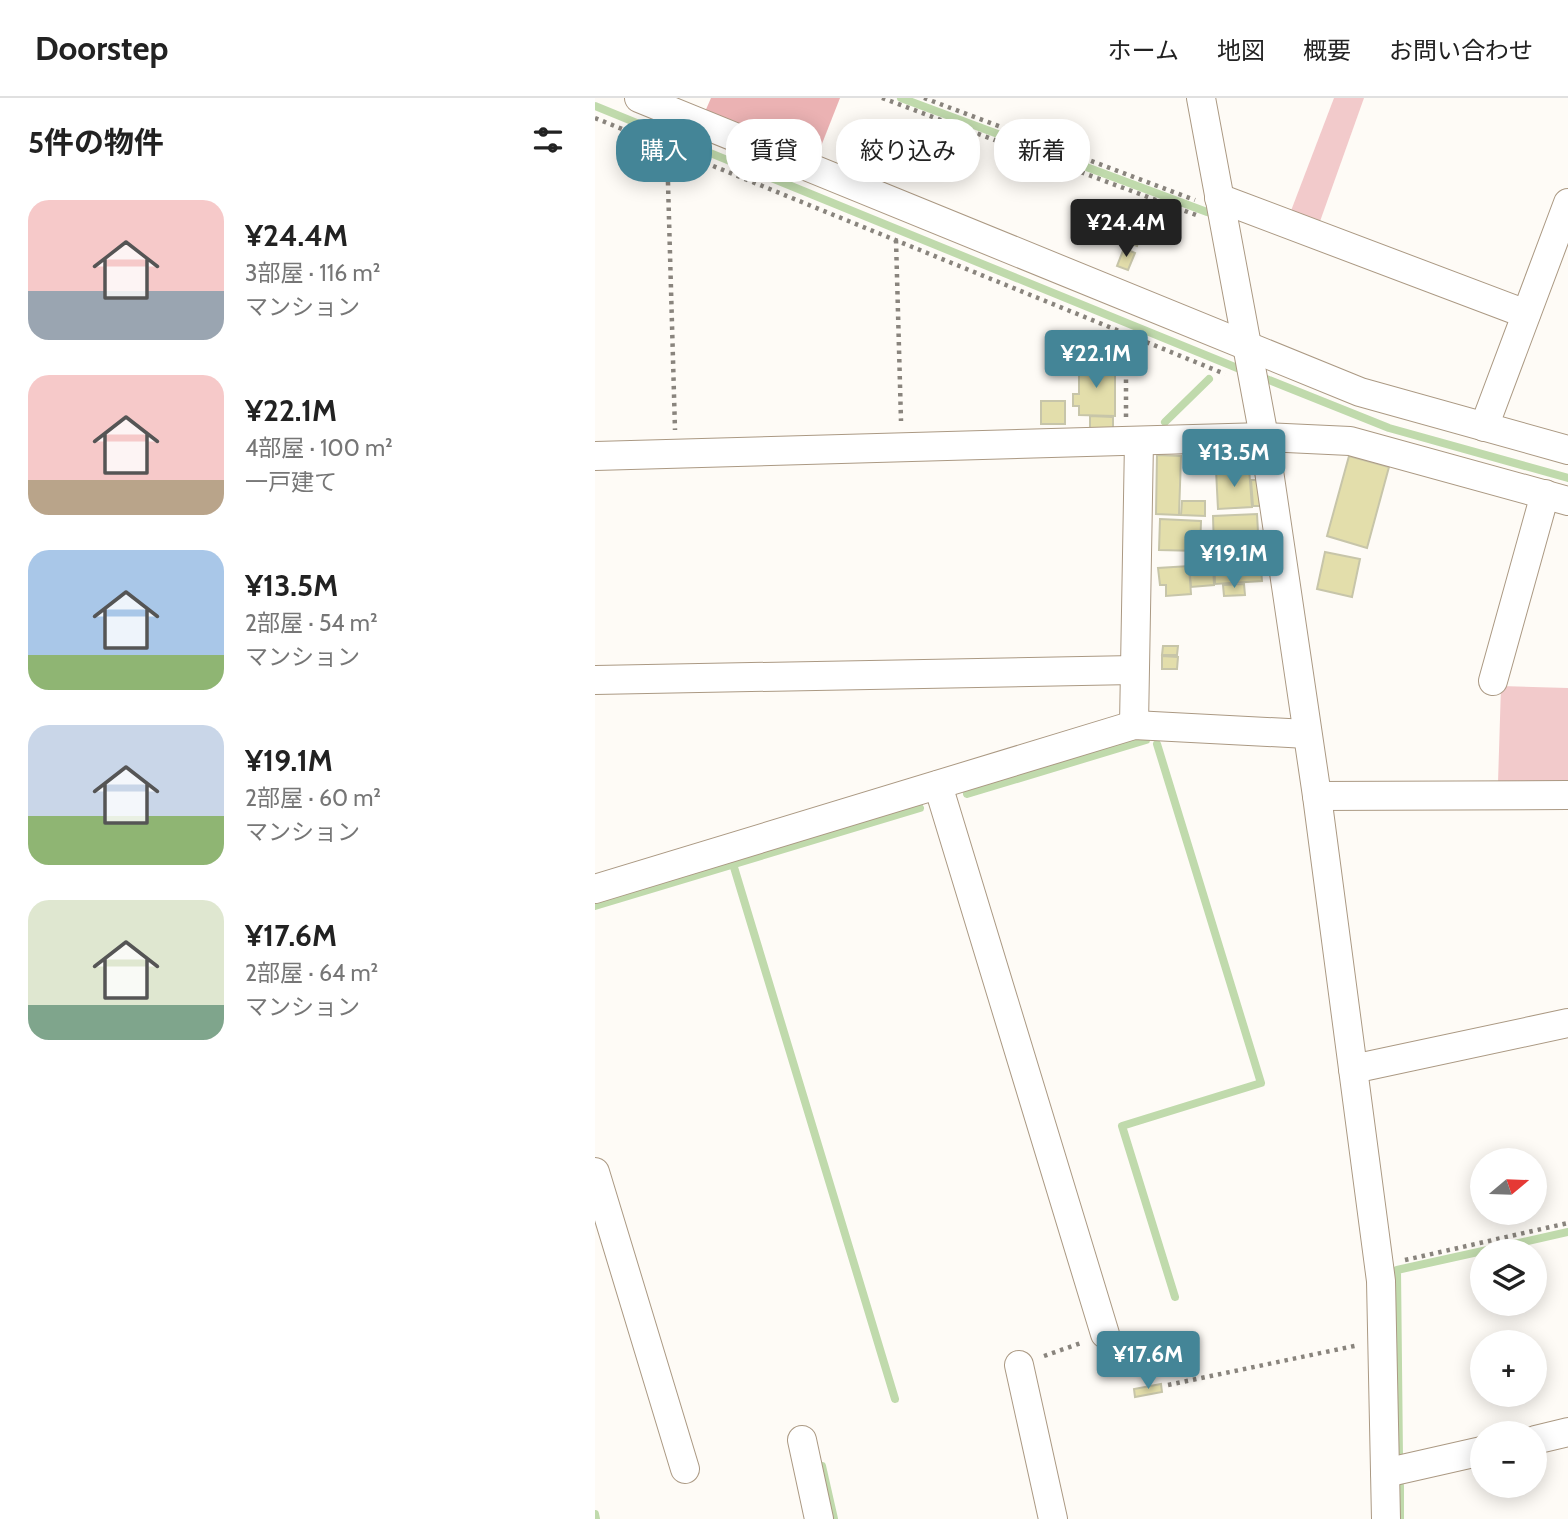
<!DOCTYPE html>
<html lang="ja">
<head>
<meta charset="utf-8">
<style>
	:root { --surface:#fff; --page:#f6f6f6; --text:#222; --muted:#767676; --line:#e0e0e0; --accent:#448597 }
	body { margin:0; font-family:Cabin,"Noto Sans JP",sans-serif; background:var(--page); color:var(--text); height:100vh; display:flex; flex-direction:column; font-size:26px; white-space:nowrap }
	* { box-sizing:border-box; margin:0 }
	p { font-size:23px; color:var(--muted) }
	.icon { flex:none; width:38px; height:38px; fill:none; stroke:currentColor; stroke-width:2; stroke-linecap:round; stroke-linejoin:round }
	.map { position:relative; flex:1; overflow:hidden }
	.drawer { display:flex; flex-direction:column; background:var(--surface); width:595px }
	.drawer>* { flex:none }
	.banner { position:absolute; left:21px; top:21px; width:665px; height:63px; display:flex; gap:14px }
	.needle { width:46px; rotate:71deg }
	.buttons { position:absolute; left:875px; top:1050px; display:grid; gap:14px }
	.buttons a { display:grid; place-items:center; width:77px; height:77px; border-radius:50%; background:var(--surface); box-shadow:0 4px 18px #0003; font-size:35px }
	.price { position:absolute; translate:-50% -60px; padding:0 16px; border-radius:7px; background:var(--accent); color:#fff; font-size:23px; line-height:46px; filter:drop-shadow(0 2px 4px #0008) }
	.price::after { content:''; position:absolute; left:50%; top:42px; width:21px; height:16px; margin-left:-10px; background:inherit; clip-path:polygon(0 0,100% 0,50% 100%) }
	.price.current { background:#222; color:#fff }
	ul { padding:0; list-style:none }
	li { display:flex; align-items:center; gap:21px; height:175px; padding:0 28px }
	li span { display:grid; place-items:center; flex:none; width:196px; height:140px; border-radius:21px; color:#555 }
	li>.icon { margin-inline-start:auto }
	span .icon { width:84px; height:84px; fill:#fffc; stroke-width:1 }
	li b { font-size:30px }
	h2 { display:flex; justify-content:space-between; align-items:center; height:84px; padding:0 28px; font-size:30px }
	.tag { padding:0 24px; border-radius:28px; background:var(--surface); box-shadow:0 4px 18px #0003; font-size:24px; line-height:63px }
	.tag.current { background:var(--accent); color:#fff }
	header { display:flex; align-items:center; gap:42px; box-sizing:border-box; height:98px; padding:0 35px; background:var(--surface); border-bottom:2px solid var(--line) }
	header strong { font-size:33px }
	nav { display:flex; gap:38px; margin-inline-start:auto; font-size:24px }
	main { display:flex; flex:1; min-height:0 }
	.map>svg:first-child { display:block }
</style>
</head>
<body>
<header>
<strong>Doorstep</strong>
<nav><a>ホーム</a><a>地図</a><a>概要</a><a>お問い合わせ</a></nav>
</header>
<main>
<section class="drawer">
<h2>5件の物件<svg class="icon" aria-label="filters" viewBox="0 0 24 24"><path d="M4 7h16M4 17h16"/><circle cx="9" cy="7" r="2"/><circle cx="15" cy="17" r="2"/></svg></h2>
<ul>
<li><span style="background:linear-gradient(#f6c9c9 65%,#9aa5b1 0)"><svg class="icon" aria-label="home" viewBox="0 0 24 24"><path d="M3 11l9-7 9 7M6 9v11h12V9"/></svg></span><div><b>¥24.4M</b><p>3部屋 · 116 m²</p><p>マンション</p></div></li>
<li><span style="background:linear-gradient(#f6c9c9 75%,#b9a48a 0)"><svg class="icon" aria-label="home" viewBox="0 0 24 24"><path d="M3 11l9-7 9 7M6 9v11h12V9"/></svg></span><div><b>¥22.1M</b><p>4部屋 · 100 m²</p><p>一戸建て</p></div></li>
<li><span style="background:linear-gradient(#a9c7e8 75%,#8fb573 0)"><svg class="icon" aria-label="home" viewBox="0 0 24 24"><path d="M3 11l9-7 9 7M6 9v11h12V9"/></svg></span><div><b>¥13.5M</b><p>2部屋 · 54 m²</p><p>マンション</p></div></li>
<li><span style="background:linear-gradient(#c9d6e8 65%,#8fb573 0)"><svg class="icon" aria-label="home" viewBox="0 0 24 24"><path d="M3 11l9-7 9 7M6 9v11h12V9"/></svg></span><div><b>¥19.1M</b><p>2部屋 · 60 m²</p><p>マンション</p></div></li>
<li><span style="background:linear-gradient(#dfe7d0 75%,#7fa58c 0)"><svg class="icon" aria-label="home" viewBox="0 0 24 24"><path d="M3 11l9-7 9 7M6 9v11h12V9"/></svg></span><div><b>¥17.6M</b><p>2部屋 · 64 m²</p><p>マンション</p></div></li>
</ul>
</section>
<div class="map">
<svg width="973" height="1421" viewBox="0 0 973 1421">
	<rect width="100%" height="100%" fill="#fefbf6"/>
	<!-- green -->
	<g fill="#f2cacb">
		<polygon points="739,0 769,0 723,129 694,118"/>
		<polygon points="906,588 973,590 973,684 903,684"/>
	</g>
	<!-- forest -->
	<polygon fill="#ebb2b3" points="116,0 245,0 221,61 109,16"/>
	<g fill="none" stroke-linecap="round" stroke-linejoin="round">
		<!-- stream -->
		<g stroke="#c0daac" stroke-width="8">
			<polyline points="306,0 612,114"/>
			<polyline points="0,8 652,274"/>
			<polyline points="664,278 794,330 973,380"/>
			<polyline points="570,324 614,281"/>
			<polyline points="562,646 666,985 527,1028 580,1199"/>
			<polyline points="372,696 551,642"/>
			<polyline points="138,766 300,1301"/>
			<polyline points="0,808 325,710"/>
			<polyline points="804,1359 802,1172 973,1134"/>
			<polyline points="227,1368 239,1421"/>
			<polyline points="805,1388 805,1421"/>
			<polyline points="0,1416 1,1421"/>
		</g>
	</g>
	<!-- building -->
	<g fill="#e3deab" stroke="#c7c5a9" stroke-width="2">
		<polygon points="523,103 555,113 542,148 510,136"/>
		<polygon points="529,150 540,155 533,172 522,168"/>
		<polygon points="484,265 520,265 520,318 484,317 484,308 478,308 478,296 484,296"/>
		<rect x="446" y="303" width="24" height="23"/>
		<polygon points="495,318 518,319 518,330 495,330"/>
		<polygon points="649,353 650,369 614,372 613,355"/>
		<polygon points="562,357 586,358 584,417 561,416"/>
		<polygon points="754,358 794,369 772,450 732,438"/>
		<polygon points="654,370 657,409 623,411 621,372"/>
		<polygon points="656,382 663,382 665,408 658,408"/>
		<polygon points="587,403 610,403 610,418 586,417"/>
		<polygon points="662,416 663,434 669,434 671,470 666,470 667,483 620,486 618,418"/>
		<polygon points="565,421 606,423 605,453 564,452"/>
		<polygon points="730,454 765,461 757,499 722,491"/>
		<polygon points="618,465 619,487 596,489 594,466"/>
		<polygon points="594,468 596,496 571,498 571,487 565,487 563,470"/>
		<polygon points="649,486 650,497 629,498 628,487"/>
		<polygon points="568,548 583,548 582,557 567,557"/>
		<polygon points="567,558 583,559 582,571 567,571"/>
		<polygon points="566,1286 567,1294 540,1299 539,1291"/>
	</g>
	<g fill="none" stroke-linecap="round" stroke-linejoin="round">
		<!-- minor casing -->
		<g stroke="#ab9983" stroke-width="30">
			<g id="minor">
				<polyline points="44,0 765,294 973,352"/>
				<polyline points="606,0 669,339 722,698 786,1183 791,1421"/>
				<polyline points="624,100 931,216"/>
				<polyline points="889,329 973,105"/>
				<polyline points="0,358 669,339 755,343 973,403"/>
				<polyline points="0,582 539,572"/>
				<polyline points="898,583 950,396"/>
				<polyline points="539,627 544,343"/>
				<polyline points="343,687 510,1236"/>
				<polyline points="722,698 973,697"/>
				<polyline points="0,791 539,627 712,636"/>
				<polyline points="758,971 973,925"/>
				<polyline points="0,1074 90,1371"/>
				<polyline points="424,1267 458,1421"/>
				<polyline points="207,1342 224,1421"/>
				<polyline points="940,1342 973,1334"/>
				<polyline points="790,1375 887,1353"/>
			</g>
		</g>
		<!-- path -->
		<g stroke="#89847d" stroke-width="4.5" stroke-dasharray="3.5 5" stroke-linecap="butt">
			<polyline points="287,0 601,117"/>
			<polyline points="329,0 600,102"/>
			<polyline points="0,20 630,276"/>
			<polyline points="72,50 80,332"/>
			<polyline points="301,142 306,323"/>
			<polyline points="531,319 531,236"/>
			<polyline points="810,1162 973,1125"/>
			<polyline points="449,1258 486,1245"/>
			<polyline points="573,1287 764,1247"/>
		</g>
		<!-- minor -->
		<use href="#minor" stroke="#fff" stroke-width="28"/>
	</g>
</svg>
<div class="buttons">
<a><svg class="needle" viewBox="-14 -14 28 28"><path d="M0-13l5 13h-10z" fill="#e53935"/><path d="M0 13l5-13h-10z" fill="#767676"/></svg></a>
<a><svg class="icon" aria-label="layers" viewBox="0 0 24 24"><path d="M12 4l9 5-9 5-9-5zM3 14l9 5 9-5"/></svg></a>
<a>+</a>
<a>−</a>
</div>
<b class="price current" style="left:531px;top:161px">¥24.4M</b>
<b class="price" style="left:501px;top:292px">¥22.1M</b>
<b class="price" style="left:639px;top:391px">¥13.5M</b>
<b class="price" style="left:639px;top:492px">¥19.1M</b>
<b class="price" style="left:553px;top:1293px">¥17.6M</b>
<div class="banner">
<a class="tag current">購入</a>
<a class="tag">賃貸</a>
<a class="tag">絞り込み</a>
<a class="tag">新着</a>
</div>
</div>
</main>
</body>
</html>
